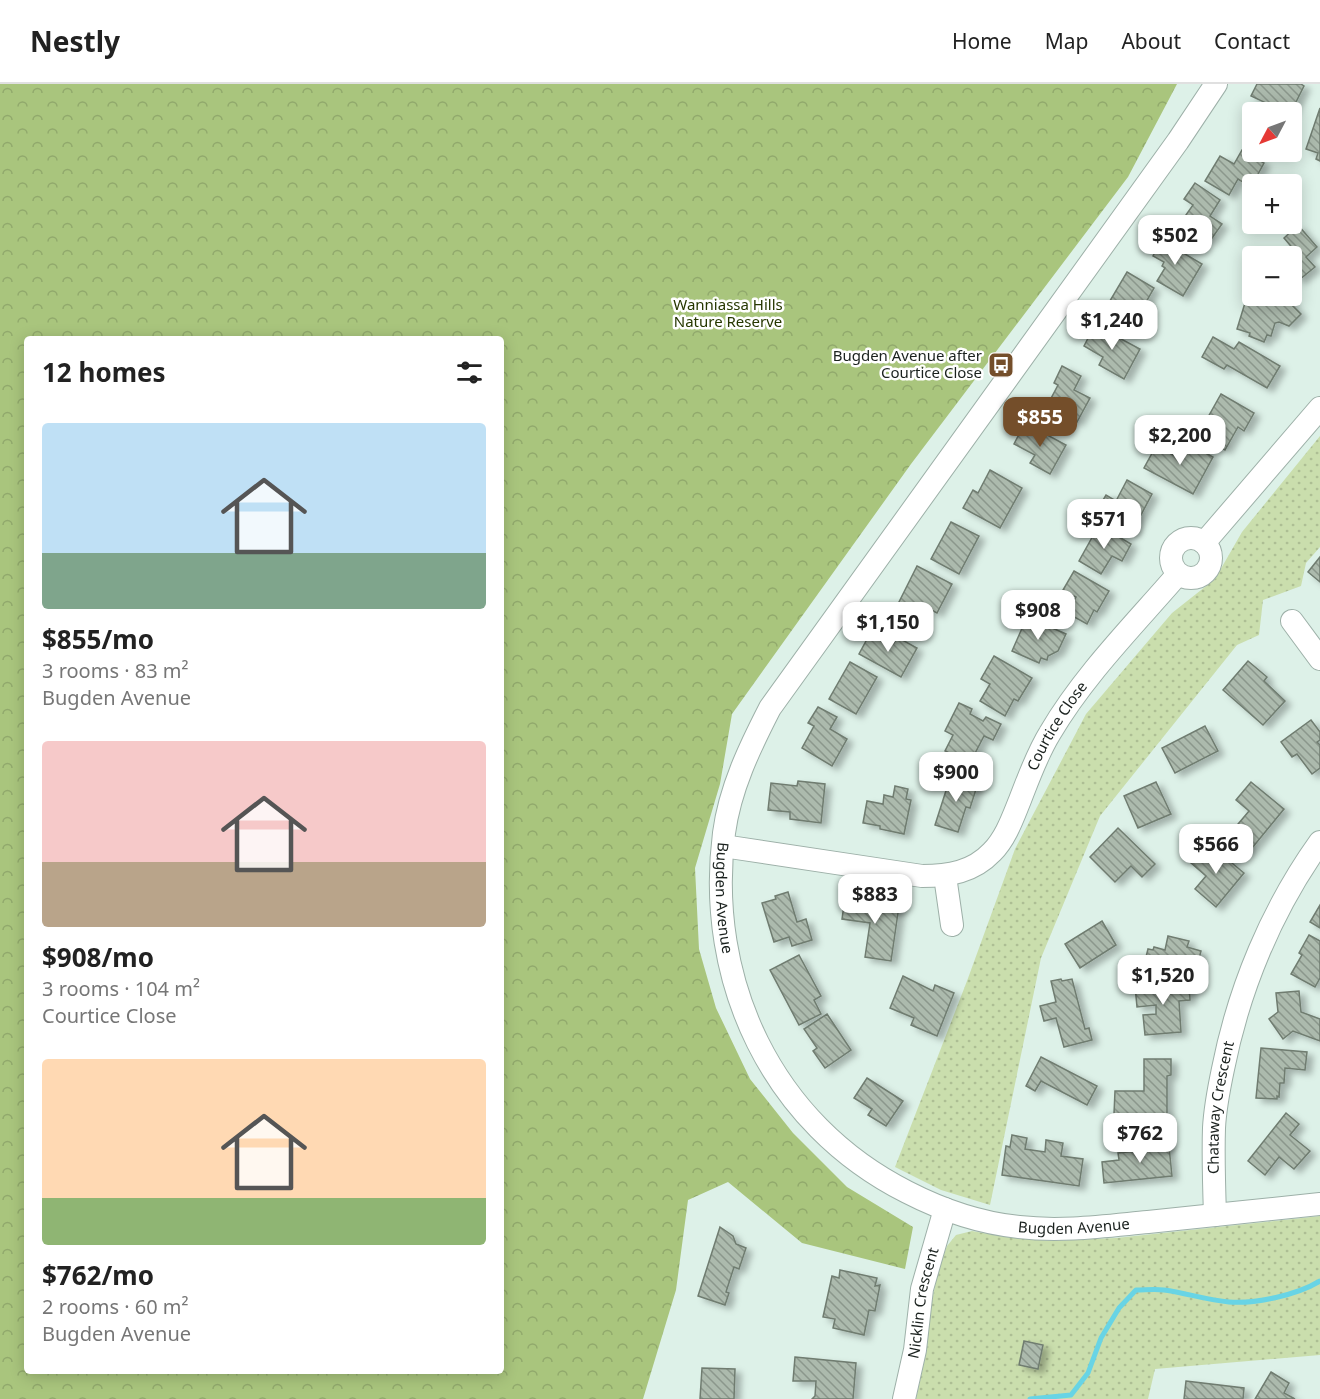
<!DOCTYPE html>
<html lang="en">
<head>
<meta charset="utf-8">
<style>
	:root { --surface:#fff; --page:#f2f2f2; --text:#222; --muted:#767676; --line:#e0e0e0; --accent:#744e2a }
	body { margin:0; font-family:"Noto Sans",sans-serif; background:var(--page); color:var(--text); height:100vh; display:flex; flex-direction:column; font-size:22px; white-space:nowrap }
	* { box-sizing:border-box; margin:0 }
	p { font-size:20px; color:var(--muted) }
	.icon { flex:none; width:33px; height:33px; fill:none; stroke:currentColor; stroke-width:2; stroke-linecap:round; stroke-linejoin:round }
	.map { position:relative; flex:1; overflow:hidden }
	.details { position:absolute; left:24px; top:252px; width:480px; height:1038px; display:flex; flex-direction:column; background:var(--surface); border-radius:6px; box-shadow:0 3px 15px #0003 }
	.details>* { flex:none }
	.needle { width:39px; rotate:229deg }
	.controls { position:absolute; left:1242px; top:18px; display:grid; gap:12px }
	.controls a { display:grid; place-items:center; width:60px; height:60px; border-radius:6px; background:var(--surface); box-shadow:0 3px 15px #0003; font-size:30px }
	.price { position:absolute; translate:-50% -51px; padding:0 14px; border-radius:12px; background:#fff; color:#222; font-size:20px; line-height:39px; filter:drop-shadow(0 2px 3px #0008) }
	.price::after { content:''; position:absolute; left:50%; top:36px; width:18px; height:14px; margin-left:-9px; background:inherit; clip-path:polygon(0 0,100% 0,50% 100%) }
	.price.current { background:var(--accent); color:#fff }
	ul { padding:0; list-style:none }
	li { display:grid; align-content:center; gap:12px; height:318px; padding:0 18px }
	li span { display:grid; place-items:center; height:186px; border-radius:6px; color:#555 }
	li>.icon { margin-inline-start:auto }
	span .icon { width:108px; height:108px; fill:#fffc; stroke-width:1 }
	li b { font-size:26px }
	h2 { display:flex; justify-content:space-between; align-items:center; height:72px; padding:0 18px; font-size:26px }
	header { display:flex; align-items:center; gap:36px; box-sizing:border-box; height:84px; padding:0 30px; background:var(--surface); border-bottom:2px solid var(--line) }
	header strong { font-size:28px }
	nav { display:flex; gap:33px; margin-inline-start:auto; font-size:21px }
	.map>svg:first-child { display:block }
</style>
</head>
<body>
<header>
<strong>Nestly</strong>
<nav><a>Home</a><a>Map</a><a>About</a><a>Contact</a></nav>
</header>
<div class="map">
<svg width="1320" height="1315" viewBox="0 0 1320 1315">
	<defs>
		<pattern id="grass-dots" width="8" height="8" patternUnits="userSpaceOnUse" patternTransform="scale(1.5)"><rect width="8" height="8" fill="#cadead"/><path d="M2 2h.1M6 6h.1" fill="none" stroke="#adbe94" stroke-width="1.8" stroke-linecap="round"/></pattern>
		<pattern id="forest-crowns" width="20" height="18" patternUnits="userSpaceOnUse" patternTransform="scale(1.5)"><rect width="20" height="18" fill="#a9c57d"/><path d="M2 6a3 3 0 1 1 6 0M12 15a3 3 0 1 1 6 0" fill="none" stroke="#91a96c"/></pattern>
		<pattern id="building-back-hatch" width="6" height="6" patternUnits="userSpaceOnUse" patternTransform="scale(1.5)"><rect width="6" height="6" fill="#acbaad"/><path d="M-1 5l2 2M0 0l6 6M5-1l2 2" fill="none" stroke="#8b978c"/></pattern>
		<filter id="shadow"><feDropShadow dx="6" dy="4" stdDeviation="3" flood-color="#0004"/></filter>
	</defs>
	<rect width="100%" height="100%" fill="#ddf1e8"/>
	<!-- grass -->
	<g fill="url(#grass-dots)">
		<polygon points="1320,352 1320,463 1306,479 1301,502 1263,516 1259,551 1237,561 1100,732 1041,874 990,1121 941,1106 895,1083 967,897 1015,765 1086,630 1172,529 1215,495 1242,448"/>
		<polygon points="1320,1132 1320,1271 1155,1285 1148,1315 916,1315 927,1265 929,1232 938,1187 947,1162 956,1151 972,1147 1005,1153 1052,1157 1116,1154"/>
	</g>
	<!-- forest -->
	<path fill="url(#forest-crowns)" fill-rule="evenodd" d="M 0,0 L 1177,0 L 1128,93 L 911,380 L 732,630 L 720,700 L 695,784 L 699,865 L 716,924 L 750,995 L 793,1049 L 847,1103 L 913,1143 L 905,1185 L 802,1159 L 728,1098 L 688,1116 L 676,1206 L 643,1315 L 0,1315 ZM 27,255 L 501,255 L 501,1287 L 27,1287 Z"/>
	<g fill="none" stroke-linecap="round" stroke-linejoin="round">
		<!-- stream -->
		<path stroke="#68d4e5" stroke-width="5" d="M 1030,1315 L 1071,1311 L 1088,1289 L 1101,1254 L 1119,1224 L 1136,1206 C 1145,1206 1155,1205 1164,1206 C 1186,1209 1207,1216 1229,1218 C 1256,1220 1297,1211 1320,1197"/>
	</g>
	<!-- building -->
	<g fill="url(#building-back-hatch)" stroke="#6f7c70" stroke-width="1.5" filter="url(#shadow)">
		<polygon points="1257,0 1301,0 1304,2 1291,28 1285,28 1251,12"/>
		<polygon points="1320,24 1320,77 1316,75 1318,69 1306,65"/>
		<polygon points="1242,66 1264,79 1251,103 1238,95 1229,111 1205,97 1220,72 1234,80"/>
		<polygon points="1195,99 1220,116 1210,132 1222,140 1210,157 1181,138 1193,121 1184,115"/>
		<polygon points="1298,141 1317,163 1306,173 1315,183 1299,196 1292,187 1292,172 1289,172 1295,167 1284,154"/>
		<polygon points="1160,148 1171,155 1168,160 1202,180 1183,212 1157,197 1165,184 1162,182 1164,178 1153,172 1156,166 1152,163"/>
		<polygon points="1127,188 1154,204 1145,220 1149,222 1130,250 1101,232"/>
		<polygon points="1252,196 1252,212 1281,212 1292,215 1291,220 1301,230 1289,242 1279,238 1275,239 1271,252 1267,251 1264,258 1249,252 1250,249 1237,245"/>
		<polygon points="1095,241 1140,265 1124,295 1099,281 1103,273 1084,262"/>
		<polygon points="1213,253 1234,265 1239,258 1280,282 1267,304 1227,281 1224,285 1202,273"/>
		<polygon points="1062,282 1081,292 1074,306 1090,314 1077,338 1047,322 1058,301 1054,299"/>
		<polygon points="1221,310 1254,329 1244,347 1238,343 1225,366 1198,351"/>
		<polygon points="1025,339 1066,361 1050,390 1030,379 1035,371 1014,360"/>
		<polygon points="1186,358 1213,373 1193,410 1144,384 1156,362 1177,373"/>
		<polygon points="990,386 1022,404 1000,444 963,424 973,406 978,409"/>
		<polygon points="1127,396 1152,410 1132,448 1096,428 1106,411 1116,417"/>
		<polygon points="951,438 979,452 959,490 931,475"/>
		<polygon points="1099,441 1131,460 1122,477 1112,472 1101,490 1079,477"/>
		<polygon points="1320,473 1320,498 1308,488"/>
		<polygon points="917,482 952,500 937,529 920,520 914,531 897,522"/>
		<polygon points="1074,487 1109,507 1097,528 1094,526 1087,540 1067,529 1076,513 1063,506"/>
		<polygon points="1027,533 1066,550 1058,567 1048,572 1047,576 1041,574 1039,579 1012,567"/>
		<polygon points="872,546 894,559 897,553 917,564 901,593 859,570"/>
		<polygon points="994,572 1032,594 1018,617 1014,615 1005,632 980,617 990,600 981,595"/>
		<polygon points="1248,577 1267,593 1264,597 1285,617 1263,641 1223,606"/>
		<polygon points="850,578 877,593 856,630 829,615"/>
		<polygon points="959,619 972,625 970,630 983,637 986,633 1001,640 993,656 984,652 970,679 945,667 953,651 945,647"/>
		<polygon points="818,623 837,633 830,645 847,655 832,682 802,664 814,642 808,639"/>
		<polygon points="1311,636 1320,648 1320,656 1317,658 1320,661 1320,684 1312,690 1297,670 1292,673 1281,658"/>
		<polygon points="1205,642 1218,667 1175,689 1162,664"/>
		<polygon points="951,691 978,699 970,724 966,723 958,748 935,741"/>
		<polygon points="798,697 825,700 821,739 790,735 790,728 768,726 771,699 797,702"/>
		<polygon points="1156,698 1171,730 1138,744 1124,712"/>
		<polygon points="1251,698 1284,725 1248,769 1228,752 1249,727 1236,716"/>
		<polygon points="895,702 908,705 906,715 911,716 904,750 880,745 880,742 863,739 867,717 883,720 884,711 893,713"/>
		<polygon points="1118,744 1155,780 1142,793 1131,782 1115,798 1090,773"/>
		<polygon points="1208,759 1244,789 1216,823 1195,805 1206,792 1191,779"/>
		<polygon points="788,808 797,838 806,835 812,856 792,862 789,853 774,858 762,819 776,815 775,812"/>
		<polygon points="845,814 899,822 891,877 865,873 870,839 842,835"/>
		<polygon points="1320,821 1320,844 1310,838"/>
		<polygon points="1102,837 1116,861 1080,884 1065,860"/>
		<polygon points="1309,851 1320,857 1320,894 1315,903 1291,890 1302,871 1299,869"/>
		<polygon points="1168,852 1189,857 1187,863 1201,867 1195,890 1173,884 1168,890 1161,888 1158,881 1145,877 1148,865 1153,866 1154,863 1165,866"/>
		<polygon points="799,871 821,912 814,916 821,930 799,941 770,886"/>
		<polygon points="903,892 933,907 935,901 954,909 937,952 911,941 914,934 890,924"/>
		<polygon points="1061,895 1062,897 1072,895 1085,945 1089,944 1092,956 1064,963 1056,934 1044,937 1040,922 1056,918 1051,897"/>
		<polygon points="1189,898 1190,916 1179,917 1181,948 1145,951 1143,931 1156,930 1156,921 1137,923 1135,902"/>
		<polygon points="1299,907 1301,928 1320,935 1320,957 1293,947 1283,955 1269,935 1278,928 1276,909"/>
		<polygon points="827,930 851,966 825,984 813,967 817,964 804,945"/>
		<polygon points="1261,964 1307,968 1305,986 1285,984 1284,999 1280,999 1279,1013 1277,1012 1277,1015 1256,1014"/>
		<polygon points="1041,973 1097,1002 1087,1021 1041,997 1035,1007 1026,1002"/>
		<polygon points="1144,975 1171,975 1171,991 1167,992 1167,1030 1114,1030 1115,1007 1144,1007"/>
		<polygon points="867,994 903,1017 886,1042 868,1031 872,1025 854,1014"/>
		<polygon points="1286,1029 1299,1040 1290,1051 1310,1067 1294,1085 1279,1073 1265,1091 1248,1077"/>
		<polygon points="1012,1051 1027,1054 1025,1065 1045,1068 1046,1056 1063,1059 1061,1072 1083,1075 1079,1102 1002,1091 1006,1062 1010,1063"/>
		<polygon points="1168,1053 1172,1092 1104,1099 1102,1078 1119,1076 1118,1069 1156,1065 1155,1055"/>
		<polygon points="720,1143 733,1152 736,1160 746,1164 739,1185 734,1183 726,1208 729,1209 725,1221 698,1212"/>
		<polygon points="840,1186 877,1194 875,1202 880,1201 875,1227 869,1226 864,1251 833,1244 835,1235 823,1233 832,1192 839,1194"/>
		<polygon points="1024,1257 1043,1261 1038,1285 1019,1281"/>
		<polygon points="795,1273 856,1279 853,1315 812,1315 815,1312 816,1297 793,1297"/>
		<polygon points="702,1284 735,1285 734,1315 700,1315"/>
		<polygon points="1271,1288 1289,1299 1284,1309 1295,1315 1255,1315"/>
		<polygon points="1186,1297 1244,1304 1243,1315 1184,1315"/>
	</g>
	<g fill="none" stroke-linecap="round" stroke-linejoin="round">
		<!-- minor casing -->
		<g stroke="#9db0a8" stroke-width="24">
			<g id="minor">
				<path id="s1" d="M 1216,0 L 1178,57 L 770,624 C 750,663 730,704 724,749 C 705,897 772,1040 907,1108 C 942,1126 980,1139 1019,1143 C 1062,1148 1105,1142 1148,1138 C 1205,1132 1263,1126 1320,1120"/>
				<circle cx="1191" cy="474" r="20"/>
				<polyline points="1204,459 1320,324"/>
				<polyline points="1292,537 1320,575"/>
				<path id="s2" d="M 723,762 L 922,792 C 949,792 973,788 992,768 C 1006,754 1013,733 1020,716 C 1029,693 1037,670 1050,649 C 1084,591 1134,541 1178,490"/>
				<polyline points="945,792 952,841"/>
				<path id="s3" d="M 1215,1131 C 1214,1102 1213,1073 1214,1044 C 1215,1024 1219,1004 1223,985 C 1239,904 1272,825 1320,758"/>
				<path id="s4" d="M 904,1315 L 915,1266 L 922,1205 L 945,1125"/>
			</g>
		</g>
		<!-- minor -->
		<use href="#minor" stroke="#fff" stroke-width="22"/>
	</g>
	<!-- icons -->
	<defs>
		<g id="bus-square" transform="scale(1.35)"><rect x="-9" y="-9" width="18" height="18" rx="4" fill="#744e2a" stroke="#fff"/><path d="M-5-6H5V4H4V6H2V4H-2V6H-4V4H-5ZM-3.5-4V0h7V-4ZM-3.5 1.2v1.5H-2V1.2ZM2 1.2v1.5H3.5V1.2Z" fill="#fff"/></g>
	</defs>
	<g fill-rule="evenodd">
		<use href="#bus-square" x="1001" y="281"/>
	</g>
	<g text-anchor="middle" stroke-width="5" stroke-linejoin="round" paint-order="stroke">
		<!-- park labels -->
		<g font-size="15" fill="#263700" stroke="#fff">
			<text x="728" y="226">Wanniassa Hills<tspan x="728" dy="17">Nature Reserve</tspan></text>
		</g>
		<!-- poi labels -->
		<g font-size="15" fill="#1a211e" stroke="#fff" text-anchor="end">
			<text x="982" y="277">Bugden Avenue after<tspan x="982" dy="17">Courtice Close</tspan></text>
		</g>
		<!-- street labels -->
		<g font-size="15" fill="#1a211e" stroke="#fff">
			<text dy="5" stroke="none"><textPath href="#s2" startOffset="420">Courtice Close</textPath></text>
			<text dy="5" stroke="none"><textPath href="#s1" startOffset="966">Bugden Avenue</textPath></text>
			<text dy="5" stroke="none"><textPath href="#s3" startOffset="108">Chataway Crescent</textPath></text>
			<text dy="5" stroke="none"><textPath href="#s1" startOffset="1504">Bugden Avenue</textPath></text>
			<text dy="5" stroke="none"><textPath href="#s4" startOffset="98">Nicklin Crescent</textPath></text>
		</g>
	</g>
</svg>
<div class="controls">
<a><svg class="needle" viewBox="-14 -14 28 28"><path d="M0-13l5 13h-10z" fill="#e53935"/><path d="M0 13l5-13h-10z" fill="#767676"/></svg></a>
<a>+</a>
<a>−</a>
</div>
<b class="price" style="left:1175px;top:182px">$502</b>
<b class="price" style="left:1112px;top:267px">$1,240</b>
<b class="price current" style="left:1040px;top:364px">$855</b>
<b class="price" style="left:1180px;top:382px">$2,200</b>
<b class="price" style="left:1104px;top:466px">$571</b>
<b class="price" style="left:1038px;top:557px">$908</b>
<b class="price" style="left:888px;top:569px">$1,150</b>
<b class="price" style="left:956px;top:719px">$900</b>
<b class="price" style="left:1216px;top:791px">$566</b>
<b class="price" style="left:875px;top:841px">$883</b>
<b class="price" style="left:1163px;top:922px">$1,520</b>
<b class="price" style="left:1140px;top:1080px">$762</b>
<section class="details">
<h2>12 homes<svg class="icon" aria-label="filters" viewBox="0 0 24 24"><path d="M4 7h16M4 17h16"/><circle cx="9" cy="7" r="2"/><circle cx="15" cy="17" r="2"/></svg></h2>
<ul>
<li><span style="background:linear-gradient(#bfe0f5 70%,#7fa58c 0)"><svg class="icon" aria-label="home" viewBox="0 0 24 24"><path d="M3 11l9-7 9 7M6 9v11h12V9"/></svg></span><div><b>$855/mo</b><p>3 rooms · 83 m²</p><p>Bugden Avenue</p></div></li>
<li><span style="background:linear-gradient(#f6c9c9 65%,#b9a48a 0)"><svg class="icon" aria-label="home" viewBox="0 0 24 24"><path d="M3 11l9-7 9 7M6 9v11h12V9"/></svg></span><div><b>$908/mo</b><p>3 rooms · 104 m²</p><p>Courtice Close</p></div></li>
<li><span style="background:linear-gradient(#ffd9b3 75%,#8fb573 0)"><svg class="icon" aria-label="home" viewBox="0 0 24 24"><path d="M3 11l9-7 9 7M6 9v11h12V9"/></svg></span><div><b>$762/mo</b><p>2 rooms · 60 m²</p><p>Bugden Avenue</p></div></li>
</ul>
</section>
</div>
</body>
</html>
